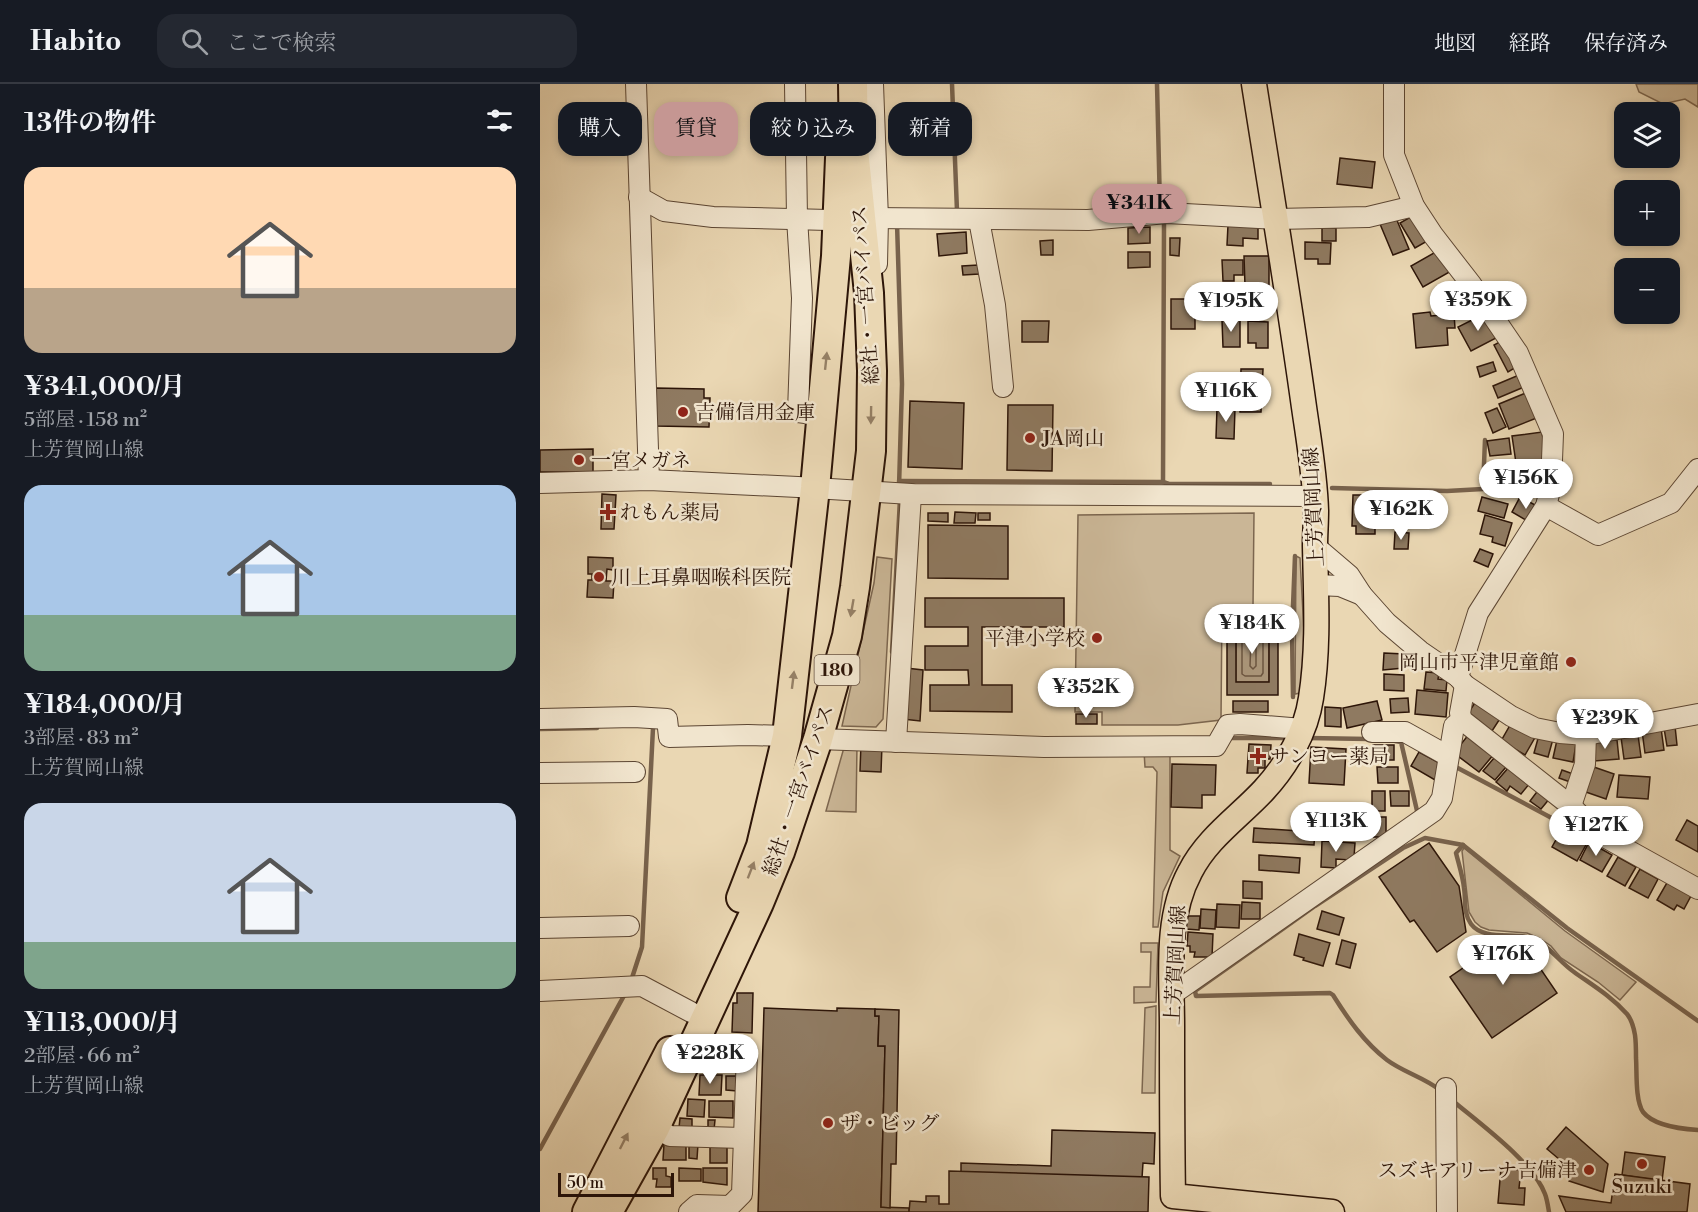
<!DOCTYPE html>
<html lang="ja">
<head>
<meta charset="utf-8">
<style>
	:root { --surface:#171b24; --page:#242831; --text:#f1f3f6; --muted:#9ea1a6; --line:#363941; --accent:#c59692 }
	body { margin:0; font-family:"Libre Bodoni","Noto Serif JP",serif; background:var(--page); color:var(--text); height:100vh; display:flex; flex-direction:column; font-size:22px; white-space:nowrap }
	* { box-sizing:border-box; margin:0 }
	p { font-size:20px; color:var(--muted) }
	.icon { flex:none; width:33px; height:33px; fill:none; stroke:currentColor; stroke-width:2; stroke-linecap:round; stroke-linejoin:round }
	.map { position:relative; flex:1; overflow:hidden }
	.panel { display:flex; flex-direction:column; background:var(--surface); width:540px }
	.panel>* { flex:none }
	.hud { position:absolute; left:18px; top:18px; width:570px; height:54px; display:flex; gap:12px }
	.tools { position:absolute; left:1074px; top:18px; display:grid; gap:12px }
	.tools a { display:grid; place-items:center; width:66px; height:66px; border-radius:12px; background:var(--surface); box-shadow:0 3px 9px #0003; font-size:30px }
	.scale { position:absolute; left:18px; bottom:15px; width:116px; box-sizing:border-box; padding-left:6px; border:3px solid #2d1508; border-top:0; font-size:16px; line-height:21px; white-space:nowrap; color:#2d1508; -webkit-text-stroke:4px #f1e5ce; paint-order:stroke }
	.price { position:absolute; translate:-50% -51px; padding:0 14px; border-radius:21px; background:#fff; color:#222; font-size:20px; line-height:39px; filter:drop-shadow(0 2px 3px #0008) }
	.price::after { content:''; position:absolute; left:50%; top:36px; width:18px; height:14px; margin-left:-9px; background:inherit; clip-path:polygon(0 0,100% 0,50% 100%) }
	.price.on { background:var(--accent); color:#111 }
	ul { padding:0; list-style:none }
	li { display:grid; align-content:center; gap:12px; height:318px; padding:0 24px }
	li span { display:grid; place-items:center; height:186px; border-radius:18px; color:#555 }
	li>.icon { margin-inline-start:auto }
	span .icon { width:108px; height:108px; fill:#fffc; stroke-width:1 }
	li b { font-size:26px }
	h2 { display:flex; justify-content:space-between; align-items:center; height:72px; padding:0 24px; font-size:26px }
	.tag { padding:0 21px; border-radius:18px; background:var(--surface); box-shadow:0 3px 9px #0003; font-size:21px; line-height:54px }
	.tag.on { background:var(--accent); color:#111 }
	header { display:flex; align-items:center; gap:36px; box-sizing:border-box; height:84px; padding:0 30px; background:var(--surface); border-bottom:2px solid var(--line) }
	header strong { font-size:28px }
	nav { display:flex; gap:33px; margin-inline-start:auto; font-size:21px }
	.search { width:420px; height:54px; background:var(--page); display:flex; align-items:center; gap:15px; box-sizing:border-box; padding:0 21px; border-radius:18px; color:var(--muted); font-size:22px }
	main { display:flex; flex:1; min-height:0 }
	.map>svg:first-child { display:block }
</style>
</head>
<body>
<header>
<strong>Habito</strong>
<div class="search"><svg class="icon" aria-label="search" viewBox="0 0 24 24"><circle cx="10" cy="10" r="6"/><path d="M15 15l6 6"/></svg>ここで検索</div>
<nav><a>地図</a><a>経路</a><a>保存済み</a></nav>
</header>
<main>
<section class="panel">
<h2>13件の物件<svg class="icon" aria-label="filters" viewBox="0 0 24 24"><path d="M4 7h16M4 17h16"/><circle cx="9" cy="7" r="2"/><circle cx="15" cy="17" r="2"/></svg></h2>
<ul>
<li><span style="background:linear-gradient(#ffd9b3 65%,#b9a48a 0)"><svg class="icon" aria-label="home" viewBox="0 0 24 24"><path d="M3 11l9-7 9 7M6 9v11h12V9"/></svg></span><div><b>¥341,000/月</b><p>5部屋 · 158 m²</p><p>上芳賀岡山線</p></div></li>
<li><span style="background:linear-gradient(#a9c7e8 70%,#7fa58c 0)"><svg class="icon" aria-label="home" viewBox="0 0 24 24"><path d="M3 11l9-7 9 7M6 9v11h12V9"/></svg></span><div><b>¥184,000/月</b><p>3部屋 · 83 m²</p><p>上芳賀岡山線</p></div></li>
<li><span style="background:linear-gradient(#c9d6e8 75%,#7fa58c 0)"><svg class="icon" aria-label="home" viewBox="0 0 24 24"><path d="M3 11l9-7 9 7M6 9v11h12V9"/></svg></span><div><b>¥113,000/月</b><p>2部屋 · 66 m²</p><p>上芳賀岡山線</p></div></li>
</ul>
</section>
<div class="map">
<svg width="1158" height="1128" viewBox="0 0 1158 1128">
	<rect width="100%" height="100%" fill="#ead7b3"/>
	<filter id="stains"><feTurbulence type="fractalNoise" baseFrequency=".00333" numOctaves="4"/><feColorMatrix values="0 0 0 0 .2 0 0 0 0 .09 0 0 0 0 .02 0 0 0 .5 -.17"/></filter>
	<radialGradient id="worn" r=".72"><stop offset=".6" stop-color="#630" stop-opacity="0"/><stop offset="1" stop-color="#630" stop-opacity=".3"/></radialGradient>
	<!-- green -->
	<g fill="#cab696" stroke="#7c664f" stroke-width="1.5">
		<polygon points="1096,0 1158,0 1158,23 1145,15 1123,20 1099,8"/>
		<polygon points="714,429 713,523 682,524 681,636 638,641 562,641 562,628 535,628 538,431"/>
		<polygon points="756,472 760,474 765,567 760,609 755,610"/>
		<polygon points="337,473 352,475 343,635 336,643 302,642 334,499"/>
		<polygon points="305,660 317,661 316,728 286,727"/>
		<polygon points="630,666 630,766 640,772 623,808 618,843 613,843 617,688 613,683 605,683 604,667"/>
		<polygon points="924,764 1025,847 1096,898 1080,916 1058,898 1021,874 1011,862 999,854 987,849 949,846 941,843 935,838 929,828 922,767"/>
		<polygon points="601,859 618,859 616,918 594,919 594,903 610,903 611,868 601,868"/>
		<polygon points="616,922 615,1009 602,1009 605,924"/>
	</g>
	<!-- water -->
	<rect fill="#aa9579" stroke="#78624c" stroke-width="1.5" x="696" y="541" width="33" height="57"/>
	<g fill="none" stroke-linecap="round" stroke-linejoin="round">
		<!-- shore -->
		<g stroke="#6c5540" stroke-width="1.5">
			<polygon points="705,547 721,547 723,549 723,589 721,592 705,592 702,590 702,550"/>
			<polygon points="711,555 716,557 716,582 713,585 710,582"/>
		</g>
		<!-- stream -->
		<g stroke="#78624c" stroke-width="4.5">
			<polyline points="412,0 417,127 414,127"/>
			<polyline points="617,0 620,123"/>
			<polyline points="357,139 362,300 359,403"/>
			<polyline points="359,397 623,398 624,140 623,134"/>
			<polyline points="623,398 629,400 730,400"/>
			<polyline points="792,404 907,407 943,405 945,356"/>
			<polyline points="352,568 360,415"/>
			<polyline points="753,613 752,547 755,472"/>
			<polyline points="0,645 57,644"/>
			<polyline points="687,654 751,654"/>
			<polyline points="768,654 829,655"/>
			<polyline points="855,657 861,658 878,731"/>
			<polyline points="914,682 1055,757"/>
			<path d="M 923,761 L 916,769 C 919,781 923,793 924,804 C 926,816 923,829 931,840 C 943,856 970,849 987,853 C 1006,857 1018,877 1034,888 C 1052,901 1071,912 1087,930 C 1091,935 1094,945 1095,951 C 1096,958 1096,967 1096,974 C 1097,988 1095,1016 1103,1028 C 1114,1042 1142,1045 1158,1046"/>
			<polyline points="91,897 102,863 113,644"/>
			<path d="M 900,1006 C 883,993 863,988 847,976 C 824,958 808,935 793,911 L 790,909 L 656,912 L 655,907 L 775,822 L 863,764 L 885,754 L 923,761 L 1027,844 L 1158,937"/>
			<path d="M 913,1017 C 939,1039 993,1078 1005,1110 C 1007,1115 1008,1122 1009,1128"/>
			<polyline points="0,1065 86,908"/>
		</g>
	</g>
	<!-- building -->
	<g fill="#8f7a61" stroke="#2d1508" stroke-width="1.5" fill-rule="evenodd">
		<polygon points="800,74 835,78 832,104 797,100"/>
		<polygon points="874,131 889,156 875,164 860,139"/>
		<polygon points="856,134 869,165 853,171 840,140"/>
		<polygon points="688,141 718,143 718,155 703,154 703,162 687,161"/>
		<polygon points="610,143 610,159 588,160 588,144"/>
		<polygon points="782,143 796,144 796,157 782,157"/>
		<polygon points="426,148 427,169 399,172 397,150"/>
		<polygon points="630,154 640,154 639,172 630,171"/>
		<polygon points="513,156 513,171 501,171 500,157"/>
		<polygon points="765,158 791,159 790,180 778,180 778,175 765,175"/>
		<polygon points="901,165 913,186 883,203 871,182"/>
		<polygon points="588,168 610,168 610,183 588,184"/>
		<polygon points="704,172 729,172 729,201 705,202"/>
		<polygon points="682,176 703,176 703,191 694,191 694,197 683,197"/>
		<polygon points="438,181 439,190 423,191 422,182"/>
		<rect x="684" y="205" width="32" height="20"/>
		<rect x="631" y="215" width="24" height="30"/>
		<polygon points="890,228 891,232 914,230 915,244 907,244 908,261 876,264 873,230"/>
		<polygon points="946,229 958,253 931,267 918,243"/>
		<polygon points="682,236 700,236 700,263 683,263"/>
		<polygon points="482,237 509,237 508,258 482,258"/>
		<polygon points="708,237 728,238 728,264 716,264 716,259 708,259"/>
		<polygon points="965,255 978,282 968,288 954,261"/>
		<polygon points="953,278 956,287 940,293 937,283"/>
		<polygon points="701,285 723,285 721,328 700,328"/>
		<polygon points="678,289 697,290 696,307 677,306"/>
		<polygon points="979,291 984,303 958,314 953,302"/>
		<polygon points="116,304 164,305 164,314 170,314 169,343 116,342"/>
		<polygon points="988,308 999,333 969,345 959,320"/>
		<polygon points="370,317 424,319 422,385 368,383"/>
		<polygon points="468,321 513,321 512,387 467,386"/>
		<polygon points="677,324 695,324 694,355 676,354"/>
		<polygon points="957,324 966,343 953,349 945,329"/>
		<polygon points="1002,348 1006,375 976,379 972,352"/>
		<polygon points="969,354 971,370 950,372 947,357"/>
		<polygon points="53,365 53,388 0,388 0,366"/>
		<polygon points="989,387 1007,390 1004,409 986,406"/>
		<polygon points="62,410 76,411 74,445 61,445"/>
		<polygon points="850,410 870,410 869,434 849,434"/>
		<polygon points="813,411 835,411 835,450 816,450 816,442 812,442"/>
		<polygon points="942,413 968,420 964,434 938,427"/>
		<polygon points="980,413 999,423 991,439 972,428"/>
		<polygon points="415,428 436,429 435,439 414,439"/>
		<polygon points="388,429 408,429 408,438 388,437"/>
		<rect x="438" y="429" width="12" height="7"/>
		<polygon points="945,431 972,439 965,462 952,458 953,453 940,450"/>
		<polygon points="388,441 468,442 468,495 388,494"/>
		<polygon points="855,448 869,449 868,465 854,465"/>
		<polygon points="940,465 953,470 948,483 934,477"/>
		<polygon points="48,473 73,474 73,486 67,485 66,497 74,497 73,514 47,513 48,496 52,496 52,490 48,490"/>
		<polygon points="385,514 524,514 524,543 442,543 442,601 472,601 472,628 390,627 390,601 429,601 428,586 385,586 385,562 428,562 428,543 385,543"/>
		<path d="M 687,531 L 738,531 L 738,611 L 687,611 ZM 696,541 L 729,541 L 729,598 L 696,598 Z"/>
		<polygon points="844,569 864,570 864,584 843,586"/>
		<polygon points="366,584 383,586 380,637 363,635"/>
		<polygon points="886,588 899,589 898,595 907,596 906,607 884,605"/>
		<polygon points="844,590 864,591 864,607 844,606"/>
		<polygon points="877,606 908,609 906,633 875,630"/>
		<polygon points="868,614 869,628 851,629 850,615"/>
		<polygon points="938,614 963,630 952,647 927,631"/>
		<rect x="693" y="617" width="35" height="11"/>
		<polygon points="837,617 842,636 807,644 803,624"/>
		<polygon points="785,623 801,624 801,643 785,642"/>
		<rect x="536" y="630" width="21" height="10"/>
		<polygon points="973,636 997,650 985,671 961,657"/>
		<polygon points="1135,642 1137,661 1127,662 1124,644"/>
		<polygon points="1121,644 1124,666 1105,669 1102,647"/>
		<polygon points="929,650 954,670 939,688 914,669"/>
		<polygon points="999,651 1013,655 1008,673 994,669"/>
		<polygon points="1098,651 1101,673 1084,675 1081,653"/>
		<polygon points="1017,656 1036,660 1033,678 1013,674"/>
		<polygon points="1077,656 1079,675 1054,677 1052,657"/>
		<polygon points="321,660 342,661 341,688 320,687"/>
		<polygon points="709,660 731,661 730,675 725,675 725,684 718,684 718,689 707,689"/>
		<rect x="833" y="661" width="21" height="15"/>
		<polygon points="771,663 806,665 804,701 769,699"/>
		<polygon points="879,668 903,681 895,696 871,682"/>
		<polygon points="954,674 966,683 955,696 943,687"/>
		<polygon points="632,680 676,681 675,711 662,711 662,724 631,723"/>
		<polygon points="1051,682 1074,690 1066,715 1043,707"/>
		<polygon points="837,683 858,683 858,699 838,699"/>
		<polygon points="969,683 990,699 981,710 970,702 967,707 956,698"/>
		<polygon points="1022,686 1036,691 1033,699 1019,694"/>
		<polygon points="1079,691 1110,693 1108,715 1077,713"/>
		<polygon points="999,705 1010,714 1001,725 990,717"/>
		<rect x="832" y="707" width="13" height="20"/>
		<polygon points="850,707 869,707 869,722 851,722"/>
		<rect x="833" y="733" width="13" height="20"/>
		<polygon points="1147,736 1158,742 1158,768 1136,756"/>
		<polygon points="714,744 775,748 774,761 713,758"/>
		<polygon points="1022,745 1047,759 1037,777 1012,763"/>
		<polygon points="782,757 815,759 814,773 810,776 796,775 796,784 781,783"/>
		<polygon points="1049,758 1072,771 1062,788 1040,776"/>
		<polygon points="889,759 919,802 926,848 897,868 874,836 870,838 839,793"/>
		<polygon points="719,771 760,774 759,789 719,786"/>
		<polygon points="1078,773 1096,783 1085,802 1067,792"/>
		<polygon points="1100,785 1118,795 1108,814 1089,804"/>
		<polygon points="703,797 722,798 722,815 703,814"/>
		<polygon points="1128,797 1152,810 1144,825 1137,821 1134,826 1117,816"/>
		<polygon points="702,818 720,819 720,835 701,835"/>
		<polygon points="677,820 700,821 699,844 676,843"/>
		<polygon points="661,825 676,826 675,845 660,844"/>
		<polygon points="782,827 804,834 799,851 777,845"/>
		<polygon points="647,832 660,832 659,846 646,845"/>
		<polygon points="648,848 673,850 672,873 654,873 655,868 650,868 650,862 647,862"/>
		<polygon points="759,850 790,859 783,882 763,876 764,874 754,871"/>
		<polygon points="802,856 816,860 810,884 796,880"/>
		<polygon points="983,859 1017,909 952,954 910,893 958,860"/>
		<polygon points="197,909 213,909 212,949 192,948 193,919 197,919"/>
		<polygon points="224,924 297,927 297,924 335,925 335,932 339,932 338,962 345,962 341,1123 369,1124 369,1128 218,1128"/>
		<polygon points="335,925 359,926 356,1080 351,1080 350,1124 341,1123 345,962 338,962 339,932 335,932"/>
		<polygon points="171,964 188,965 187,986 170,985"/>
		<polygon points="193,965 200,965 200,974 193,973"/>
		<polygon points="160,991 182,991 181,1011 159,1011"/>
		<polygon points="186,992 197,992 197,1007 186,1006"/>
		<polygon points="148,1015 165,1016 164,1033 147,1032"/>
		<polygon points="169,1017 193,1017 193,1034 169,1033"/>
		<polygon points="140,1034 152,1035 152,1045 139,1044"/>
		<polygon points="168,1036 175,1036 174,1046 168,1045"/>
		<polygon points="1026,1043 1068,1080 1063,1108 1029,1097 1032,1086 1007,1065"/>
		<polygon points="512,1046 615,1049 614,1080 603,1079 602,1094 421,1088 421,1079 511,1082"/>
		<polygon points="170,1057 187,1058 187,1079 170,1079"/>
		<polygon points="149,1059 158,1060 157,1075 149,1074"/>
		<polygon points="124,1060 146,1061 146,1076 123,1076"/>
		<polygon points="1085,1068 1125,1073 1122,1097 1082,1091"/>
		<polygon points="113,1084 126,1084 126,1092 131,1093 131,1103 116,1103 117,1095 113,1095"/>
		<polygon points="139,1084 161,1085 161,1097 139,1097"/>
		<polygon points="163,1084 187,1084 187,1101 163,1098"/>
		<polygon points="961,1084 981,1086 979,1104 985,1104 984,1121 958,1119"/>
		<polygon points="409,1087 609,1093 608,1128 369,1128 370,1117 386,1118 386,1112 399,1112 399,1120 409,1120"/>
		<polygon points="1075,1090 1150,1100 1147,1128 1026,1128 1019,1112 1071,1119"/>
	</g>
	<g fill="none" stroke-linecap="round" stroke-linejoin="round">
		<!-- minor casing -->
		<g stroke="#5c4633" stroke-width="22">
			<g id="minor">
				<polyline points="96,0 109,396"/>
				<polyline points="255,0 257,134 262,214 258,328 280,331"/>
				<polyline points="333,0 338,135 337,180"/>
				<polyline points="854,0 854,71 874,122 893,151 931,200 978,269 1013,350 1011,402 1006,422 938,529 918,593"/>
				<polyline points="99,113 124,127 173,133 288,136"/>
				<polyline points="329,134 548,136 627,129 736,135 828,133 874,122"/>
				<polyline points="439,136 455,221 463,303"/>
				<polyline points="0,399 109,396 258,403 371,410 774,412"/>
				<polyline points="1006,422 1058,451 1131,419 1158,385"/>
				<polyline points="775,462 809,491 822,511 847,539 880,567 918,593 925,601 971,632 995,644 1020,649 1046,651 1158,630"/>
				<polyline points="777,501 800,502 822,511"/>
				<polyline points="925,601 920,629 922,636 1031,722 1059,750 1158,805"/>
				<polyline points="0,635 94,633 127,635 129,653 208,651 247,652"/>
				<polyline points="832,648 865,648 908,672"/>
				<polyline points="278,655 504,663 676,662 688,641 700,640 763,645"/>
				<polyline points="356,658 371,410"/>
				<polyline points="0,689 95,688"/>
				<polyline points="1031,722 1045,680 1046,651"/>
				<polyline points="0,844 89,842"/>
				<polyline points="632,906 637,907 894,727 902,714 914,642 922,636"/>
				<polyline points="0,907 102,902 151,928"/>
				<polyline points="906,1004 907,1128"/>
				<polyline points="115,1044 130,1052 203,1054"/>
				<polyline points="149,1128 157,1121 190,1122 202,1110 207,968"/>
			</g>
		</g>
		<!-- major casing -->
		<g stroke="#2d1508" stroke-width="27">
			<path id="major" d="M 714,0 C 731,108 749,215 764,323 C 769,358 775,392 776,427 C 776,439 775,451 775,462 C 776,513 779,563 771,614 C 766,648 747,681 724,706 C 699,733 667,754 650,788 C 625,834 632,892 632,942 C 632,999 632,1055 633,1112 L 792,1128"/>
		</g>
		<!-- highway casing -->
		<g stroke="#2d1508" stroke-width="32">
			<g id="highway">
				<polyline points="201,814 221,762 247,652 275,404 296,172 300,74"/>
				<polyline points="47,1128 130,967"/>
				<polyline points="68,1128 115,1044 219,819 240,768 278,655 307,552 315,503 331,367 332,287 329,209 314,66 313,0"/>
			</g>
		</g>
		<!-- minor -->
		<use href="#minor" stroke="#f1e5ce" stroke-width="20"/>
		<!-- major -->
		<use href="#major" stroke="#ead7b3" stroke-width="24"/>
		<!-- highway -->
		<use href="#highway" stroke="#ead7b3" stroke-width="28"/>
	</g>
	<!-- one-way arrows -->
	<defs><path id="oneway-solid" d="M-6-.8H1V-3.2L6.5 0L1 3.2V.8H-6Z" transform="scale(1.5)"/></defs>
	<g fill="#958066">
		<use href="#oneway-solid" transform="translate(286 277) rotate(-84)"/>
		<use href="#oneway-solid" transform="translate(331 331) rotate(91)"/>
		<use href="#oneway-solid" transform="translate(312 524) rotate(100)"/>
		<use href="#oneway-solid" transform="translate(253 596) rotate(-83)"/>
		<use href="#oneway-solid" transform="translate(211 786) rotate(-69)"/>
		<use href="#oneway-solid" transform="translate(84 1057) rotate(-63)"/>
	</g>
	<!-- markers -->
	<g fill="#8f2418" stroke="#f1e5ce" stroke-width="2">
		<circle cx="143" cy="328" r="6"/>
		<circle cx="490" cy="354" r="6"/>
		<circle cx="39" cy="376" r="6"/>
		<path d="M65 419h6v6h6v6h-6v6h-6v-6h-6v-6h6z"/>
		<circle cx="59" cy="493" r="6"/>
		<circle cx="557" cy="554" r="6"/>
		<circle cx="1031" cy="578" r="6"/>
		<path d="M715 663h6v6h6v6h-6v6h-6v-6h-6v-6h6z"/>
		<circle cx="288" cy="1039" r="6"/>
		<circle cx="1102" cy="1080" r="6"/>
		<circle cx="1049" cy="1086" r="6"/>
	</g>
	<g text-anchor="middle" stroke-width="5" stroke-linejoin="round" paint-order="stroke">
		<!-- shield labels -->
		<rect fill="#f1e5ce" stroke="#685343" stroke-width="1.5" x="274.5" y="571" width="45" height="30" rx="4.5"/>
		<g font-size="18" font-weight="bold" fill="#2d1508">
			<text x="297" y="592">180</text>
		</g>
		<!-- street labels -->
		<g font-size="20" fill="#2d1508" stroke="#f1e5ce">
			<text transform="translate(325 211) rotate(-94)" y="7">総社・一宮バイパス</text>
			<text transform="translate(773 423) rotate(-93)" y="7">上芳賀岡山線</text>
			<text transform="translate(258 706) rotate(-71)" y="7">総社・一宮バイパス</text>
			<text transform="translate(635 881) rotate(-87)" y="7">上芳賀岡山線</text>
		</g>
		<!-- poi labels -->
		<g font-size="20" fill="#2d1508" stroke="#f1e5ce" text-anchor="start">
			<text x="155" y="335">吉備信用金庫</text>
			<text x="502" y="361">JA岡山</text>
			<text x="51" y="383">一宮メガネ</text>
			<text x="80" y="435">れもん薬局</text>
			<text x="71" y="500">川上耳鼻咽喉科医院</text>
			<text x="545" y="561" text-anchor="end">平津小学校</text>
			<text x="1019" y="585" text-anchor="end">岡山市平津児童館</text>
			<text x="730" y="679">サンヨー薬局</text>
			<text x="300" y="1046">ザ・ビッグ</text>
			<text x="1037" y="1093" text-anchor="end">スズキアリーナ吉備津</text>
			<text x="1102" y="1109" text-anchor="middle">Suzuki</text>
		</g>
	</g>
	<rect width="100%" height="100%" filter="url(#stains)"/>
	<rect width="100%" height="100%" fill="url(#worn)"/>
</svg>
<div class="tools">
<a><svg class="icon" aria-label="layers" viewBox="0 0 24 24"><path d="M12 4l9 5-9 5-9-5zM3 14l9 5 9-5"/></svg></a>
<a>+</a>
<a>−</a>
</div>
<div class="scale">50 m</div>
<b class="price on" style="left:599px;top:151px">¥341K</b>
<b class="price" style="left:938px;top:248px">¥359K</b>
<b class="price" style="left:691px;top:249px">¥195K</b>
<b class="price" style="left:686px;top:339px">¥116K</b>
<b class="price" style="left:986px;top:426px">¥156K</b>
<b class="price" style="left:861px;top:457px">¥162K</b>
<b class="price" style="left:712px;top:571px">¥184K</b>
<b class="price" style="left:546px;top:635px">¥352K</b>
<b class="price" style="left:1065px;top:666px">¥239K</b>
<b class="price" style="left:796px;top:769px">¥113K</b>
<b class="price" style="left:1056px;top:773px">¥127K</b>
<b class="price" style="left:963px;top:902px">¥176K</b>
<b class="price" style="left:170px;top:1001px">¥228K</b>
<div class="hud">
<a class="tag">購入</a>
<a class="tag on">賃貸</a>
<a class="tag">絞り込み</a>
<a class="tag">新着</a>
</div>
</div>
</main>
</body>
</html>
